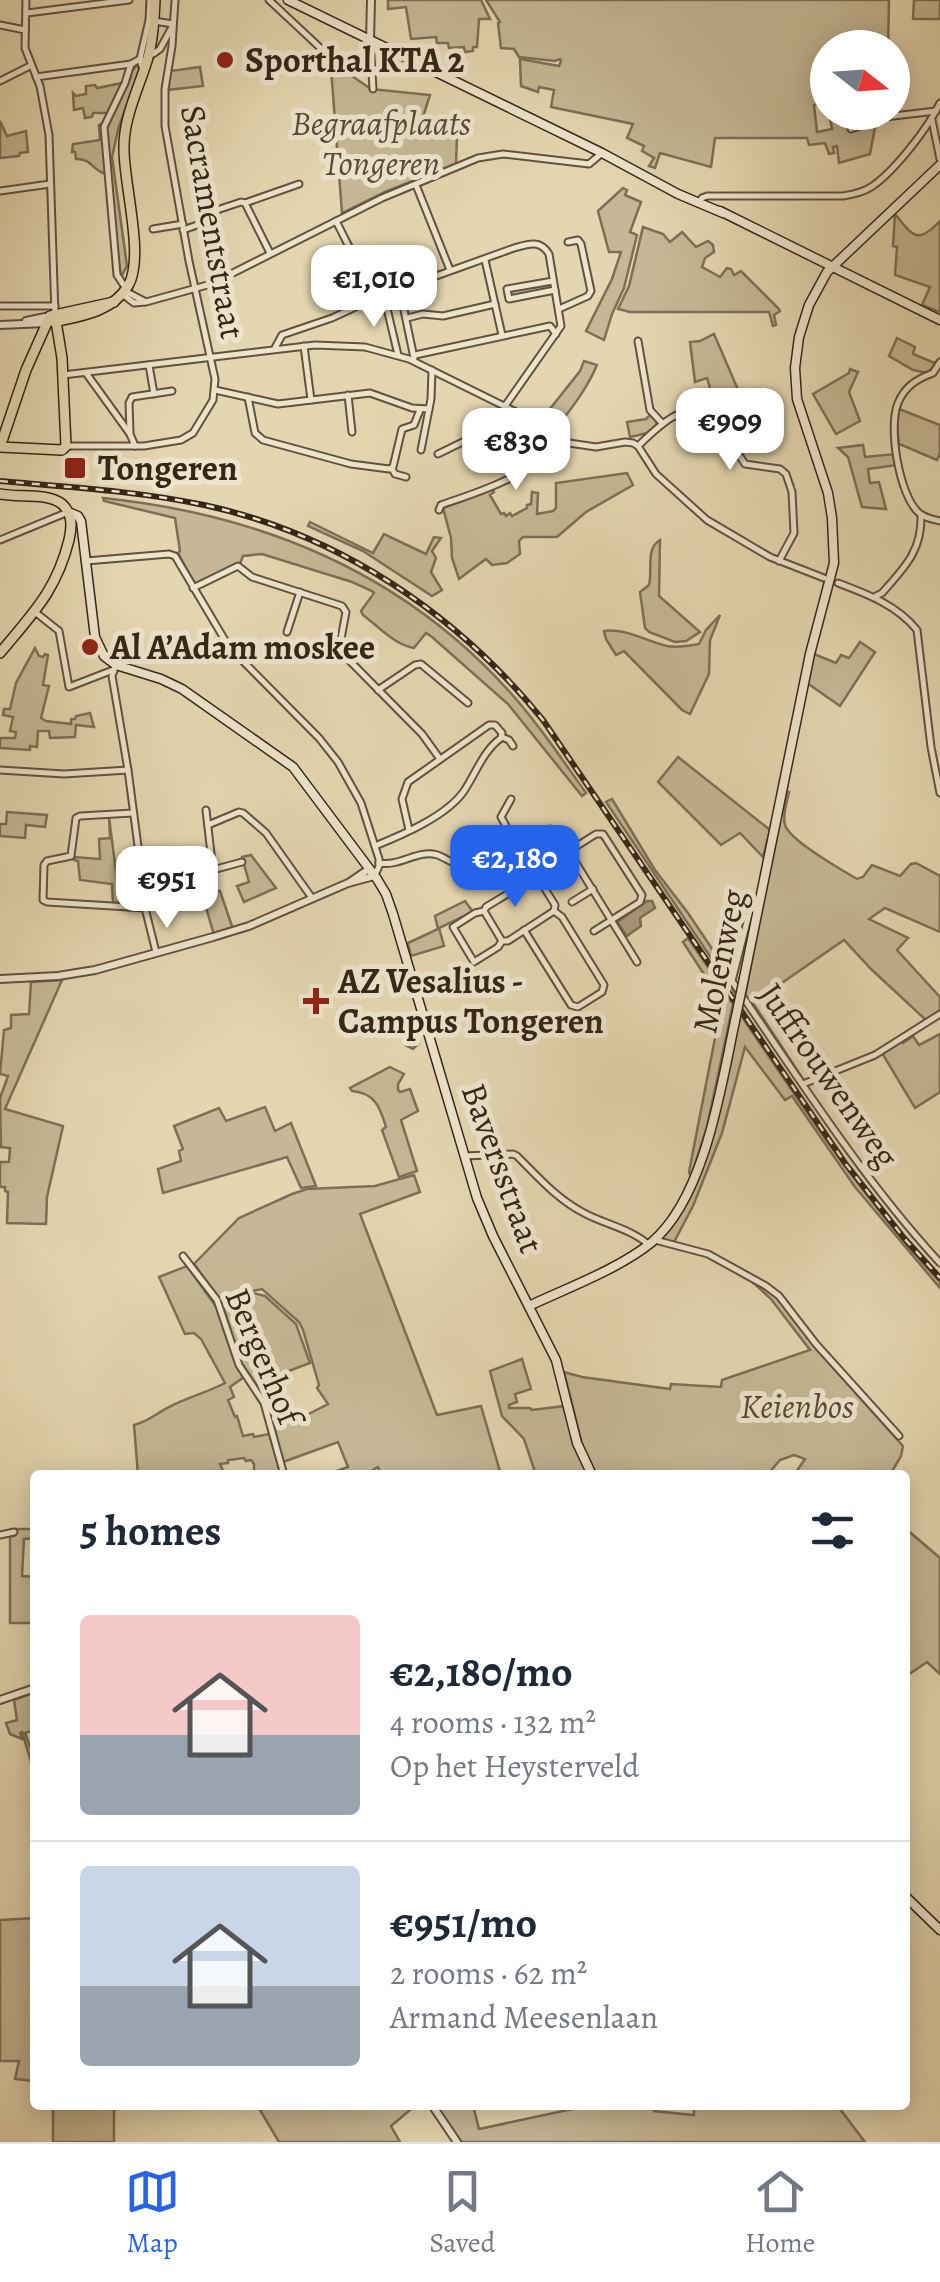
<!DOCTYPE html>
<html lang="en">
<head>
<meta charset="utf-8">
<style>
	:root { --surface:#fff; --page:#f2f2f3; --text:#1f2937; --muted:#747a83; --line:#e0e1e3; --accent:#2563eb }
	body { margin:0; font-family:Alegreya,serif; background:var(--page); color:var(--text); height:100vh; display:flex; flex-direction:column; font-size:38px; white-space:nowrap }
	* { box-sizing:border-box; margin:0 }
	p { font-size:32px; color:var(--muted) }
	.icon { flex:none; width:55px; height:55px; fill:none; stroke:currentColor; stroke-width:2; stroke-linecap:round; stroke-linejoin:round }
	.map { position:relative; flex:1; overflow:hidden }
	.panel { position:absolute; left:30px; top:1470px; width:880px; height:640px; display:flex; flex-direction:column; background:var(--surface); border-radius:10px; box-shadow:0 5px 25px #0003 }
	.panel>* { flex:none }
	.needle { width:65px; rotate:107deg }
	.tools { position:absolute; left:810px; top:30px; display:grid; gap:20px }
	.tools a { display:grid; place-items:center; width:100px; height:100px; border-radius:50%; background:var(--surface); box-shadow:0 5px 25px #0003; font-size:50px }
	.price { position:absolute; translate:-50% -85px; padding:0 22px; border-radius:20px; background:#fff; color:#222; font-size:32px; line-height:65px; filter:drop-shadow(0 2px 5px #0008) }
	.price::after { content:''; position:absolute; left:50%; top:60px; width:30px; height:22px; margin-left:-15px; background:inherit; clip-path:polygon(0 0,100% 0,50% 100%) }
	.price.on { background:var(--accent); color:#fff }
	ul { padding:0; list-style:none }
	li { display:flex; align-items:center; gap:30px; height:250px; padding:0 50px }
	li+li { border-top:2px solid var(--line) }
	li span { display:grid; place-items:center; flex:none; width:280px; height:200px; border-radius:10px; color:#555 }
	li>.icon { margin-inline-start:auto }
	span .icon { width:120px; height:120px; fill:#fffc; stroke-width:1 }
	li b { font-size:42px }
	h2 { display:flex; justify-content:space-between; align-items:center; height:120px; padding:0 50px; font-size:42px }
	.menu { display:flex; justify-content:space-around; align-items:center; height:140px; border-top:2px solid var(--line); background:var(--surface); font-size:28px; color:var(--muted) }
	.menu a { display:grid; justify-items:center; gap:5px }
	.menu .on { color:var(--accent) }
	.map>svg:first-child { display:block }
</style>
</head>
<body>
<div class="map">
<svg width="940" height="2142" viewBox="0 0 940 2142">
	<rect width="100%" height="100%" fill="#e4d6b0"/>
	<filter id="stains"><feTurbulence type="fractalNoise" baseFrequency=".002" numOctaves="4"/><feColorMatrix values="0 0 0 0 .2 0 0 0 0 .09 0 0 0 0 .02 0 0 0 .5 -.17"/></filter>
	<radialGradient id="worn" r=".72"><stop offset=".6" stop-color="#630" stop-opacity="0"/><stop offset="1" stop-color="#630" stop-opacity=".3"/></radialGradient>
	<!-- green -->
	<g fill="#c6b896" stroke="#7e6f57" stroke-width="2.5">
		<polygon points="388,0 481,0 490,19 479,19 477,47 473,47 473,51 465,52 464,47 449,48 448,43 437,43 436,37 411,39 406,7 388,9"/>
		<polygon points="486,0 889,0 888,47 828,48 827,103 826,95 822,95 823,102 814,105 817,132 832,129 829,113 860,113 837,119 839,124 844,122 848,130 876,122 870,154 839,163 837,146 833,147 834,153 829,154 825,143 809,145 807,138 715,138 711,167 660,153 655,168 649,166 654,158 642,151 644,146 627,138 633,124 551,107 554,90 539,87 538,92 521,86 520,59 559,66 561,61 560,59 555,61 519,57 514,49 501,48 498,23 500,22"/>
		<polygon points="914,0 940,0 940,19 913,19"/>
		<polygon points="336,65 371,89 430,95 421,123 457,137 456,164 385,192 342,213 331,68"/>
		<polygon points="136,66 139,66 139,72 119,126 112,157 127,266 121,277 112,216 105,131 131,77 129,75"/>
		<polygon points="200,67 203,86 167,90 170,71"/>
		<polygon points="122,83 107,113 93,113 92,117 85,118 83,108 74,110 73,93 76,96 86,94 86,86 95,85 97,88"/>
		<polygon points="0,121 7,136 26,131 28,152 20,153 19,156 0,158"/>
		<path d="M 103,123 L 106,174 C 93,171 91,158 76,159 L 75,152 L 72,152 L 73,144 L 100,140 L 99,125 Z"/>
		<polygon points="623,188 627,190 625,195 641,202 630,232 637,235 624,288 612,314 604,340 586,331 612,279 621,252 609,252 598,211"/>
		<path d="M 895,214 C 913,236 917,245 940,221 L 940,312 L 922,305 L 930,287 L 895,275 L 897,247 L 893,246 Z"/>
		<polygon points="643,227 663,234 670,242 682,232 696,247 708,241 713,245 714,252 705,258 702,267 720,277 727,268 731,269 734,275 741,271 779,309 780,311 774,315 776,325 773,326 769,312 630,312 618,309 629,286"/>
		<polygon points="714,334 739,392 745,415 757,439 762,439 762,443 755,444 737,395 714,401 707,378 695,382 690,342 700,341"/>
		<polygon points="897,338 915,347 913,354 937,364 927,373 913,370 889,356"/>
		<path d="M 584,361 L 597,365 C 585,393 567,414 549,437 L 538,424 L 580,371 Z"/>
		<polygon points="850,369 858,372 849,392 860,421 836,434 813,394 849,373"/>
		<polygon points="899,409 940,425 940,453 937,460 899,444 897,428"/>
		<path d="M 650,415 L 657,422 C 653,435 641,434 630,437 L 627,422 L 646,419 Z"/>
		<polygon points="533,427 545,442 533,459 524,466 509,447"/>
		<polygon points="863,445 865,457 895,454 897,465 868,469 870,483 879,482 886,509 862,507 848,457 838,448"/>
		<polygon points="627,473 633,485 586,512 557,537 523,537 519,541 520,554 507,563 492,565 486,559 459,579 452,558 451,538 443,508 492,489 494,492 490,495 501,514 504,513 506,516 510,513 512,516 527,508 527,505 531,504 532,492 538,493 537,514 553,511 556,508 556,483"/>
		<path d="M 103,498 C 259,514 401,572 508,690 C 537,722 561,758 586,793 L 582,796 L 508,704 L 432,637 L 426,633 L 414,648 C 395,645 379,627 363,615 L 361,611 L 374,593 L 372,591 L 352,582 L 262,554 L 243,556 L 240,564 L 195,584 L 178,553 L 180,551 L 175,518 L 104,501 Z"/>
		<polygon points="310,522 373,553 384,534 426,554 434,537 441,538 432,551 436,558 431,572 442,590 432,596 363,551 308,526"/>
		<path d="M 660,540 L 659,596 L 700,632 L 686,641 L 675,642 L 649,632 L 645,628 L 640,592 L 649,585 C 653,570 645,549 660,540 Z"/>
		<path d="M 720,615 L 710,640 L 709,674 L 690,714 L 682,710 L 624,651 L 616,655 L 606,639 L 604,631 C 627,628 645,641 667,646 C 677,648 688,646 699,644 L 706,630 Z"/>
		<polygon points="860,642 875,652 840,706 807,683 814,654 836,663 841,655 849,658"/>
		<polygon points="35,648 39,656 43,657 45,654 48,655 43,685 49,686 41,718 46,721 71,724 71,719 75,719 76,716 90,713 94,727 76,725 75,737 50,738 49,731 38,731 37,747 30,746 30,750 0,748 0,738 15,738 16,732 10,731 13,717 3,715 4,709 10,709 16,683"/>
		<polygon points="678,757 770,830 763,857 740,833 721,845 658,782"/>
		<path d="M 785,792 L 789,792 C 787,802 782,815 785,825 C 790,841 842,870 857,879 L 863,877 L 872,865 L 900,876 L 911,864 L 916,863 L 940,876 L 940,932 L 885,908 L 869,919 L 908,938 L 897,950 L 940,997 L 940,1013 L 927,1021 L 871,969 L 844,940 L 753,1003 L 805,1082 L 804,1082 L 745,995 Z"/>
		<polygon points="612,799 655,870 688,913 727,971 747,915 729,979 736,991 736,995 606,802"/>
		<polygon points="7,812 47,815 45,827 26,825 25,838 0,836 0,824 6,824"/>
		<polygon points="109,817 120,903 113,903 112,884 80,880 78,861 74,860 74,857 100,859 99,839 110,838"/>
		<polygon points="251,855 276,888 244,902 237,886 249,882 242,857"/>
		<polygon points="208,874 213,892 220,891 233,929 214,935 203,897 178,904 172,884"/>
		<polygon points="465,901 473,912 439,928 444,946 411,956 408,943 438,929 435,916"/>
		<polygon points="688,938 733,1004 707,1127 691,1177 689,1172 722,1002 683,942"/>
		<polygon points="62,980 5,1109 63,1126 47,1197 46,1224 7,1223 8,1192 5,1191 5,1187 0,1187 0,1162 9,1162 10,1148 1,1147 0,1098 8,1076 0,1074 4,1030 11,1028 11,1015 29,1014 31,982"/>
		<path d="M 740,1014 C 803,1107 864,1200 940,1282 L 940,1288 L 855,1187 L 792,1096 L 785,1100 L 745,1047 L 722,1133 L 693,1206 L 673,1244 L 662,1240 L 661,1237 C 713,1175 723,1092 740,1014 Z"/>
		<polygon points="940,1034 940,1092 915,1108 882,1053 902,1040 903,1043 913,1036 919,1045"/>
		<path d="M 390,1067 L 404,1074 L 398,1084 L 398,1090 L 400,1092 L 410,1089 L 418,1111 L 401,1120 L 417,1171 L 399,1177 L 382,1130 L 386,1127 C 380,1107 375,1093 352,1091 L 350,1088 Z"/>
		<polygon points="265,1107 275,1131 291,1123 316,1186 301,1188 287,1157 163,1193 158,1169 181,1161 179,1151 183,1149 174,1126 219,1108 226,1121"/>
		<polygon points="414,1175 420,1192 360,1214 437,1415 481,1406 501,1475 381,1475 378,1467 364,1475 325,1475 348,1467 338,1442 283,1462 272,1419 287,1409 297,1420 328,1404 317,1388 319,1385 303,1330 299,1322 262,1289 219,1298 194,1264 239,1218 292,1194 307,1189 375,1186"/>
		<path d="M 187,1266 L 217,1308 L 232,1354 L 244,1377 L 230,1387 L 234,1397 L 228,1400 L 235,1417 L 237,1416 L 243,1436 L 253,1434 L 254,1437 L 269,1434 L 282,1475 L 254,1475 L 254,1464 L 251,1460 L 246,1461 L 244,1458 L 228,1460 L 228,1463 L 220,1464 L 225,1475 L 138,1475 L 134,1425 C 148,1422 158,1412 171,1406 C 189,1397 208,1392 225,1383 L 201,1339 L 194,1333 L 185,1334 L 159,1277 Z"/>
		<polygon points="745,1275 775,1295 818,1351 903,1446 901,1456 890,1475 794,1475 805,1459 794,1455 780,1460 767,1475 597,1475 583,1448 564,1372 582,1377 670,1389 671,1384 721,1387 722,1380 810,1350 771,1299"/>
		<polygon points="253,1293 265,1296 296,1324 310,1363 278,1375 266,1388 258,1387 241,1363 222,1303 224,1301"/>
		<polygon points="522,1359 531,1389 515,1394 517,1402 509,1405 509,1408 530,1408 532,1410 565,1406 573,1444 588,1475 536,1475 524,1439 502,1416 490,1371"/>
		<polygon points="905,1528 940,1558 940,1674 927,1662 905,1677"/>
		<polygon points="15,1529 35,1529 35,1538 24,1539 22,1576 35,1577 35,1623 10,1623 10,1536 14,1536"/>
		<polygon points="35,1692 35,1730 25,1733 35,1760 35,1775 22,1732 20,1733 22,1739 10,1734 6,1723 17,1720 14,1700"/>
		<polygon points="35,1918 35,2081 15,2079 19,2061 0,2061 0,1920"/>
		<rect x="53" y="2105" width="61" height="37"/>
		<polygon points="257,2105 416,2105 391,2126 400,2142 279,2142"/>
		<polygon points="436,2105 473,2105 479,2129 577,2108 653,2105 654,2111 694,2115 694,2105 837,2105 865,2142 460,2142"/>
	</g>
	<!-- water -->
	<g fill="#a99a7c" stroke="#7b6c54" stroke-width="2.5">
		<polygon points="484,862 499,883 498,885 467,875 468,868"/>
		<polygon points="647,901 652,901 655,908 640,918 641,926 627,936 617,922"/>
		<polygon points="403,1017 411,1017 415,1025 419,1043 413,1049 405,1045 400,1021"/>
	</g>
	<g fill="none" stroke-linecap="round" stroke-linejoin="round">
		<!-- minor casing -->
		<g stroke="#62523e" stroke-width="9">
			<g id="minor">
				<polyline points="26,0 25,48 40,86 49,135 55,315"/>
				<polyline points="269,0 329,56"/>
				<polyline points="27,13 129,0"/>
				<polyline points="154,21 173,24"/>
				<polyline points="0,25 25,30"/>
				<polyline points="370,40 373,89"/>
				<polyline points="153,54 160,49 172,27"/>
				<polyline points="131,64 125,83 104,127 117,275 125,287 126,297 134,303 146,302 211,284 382,198 478,158 503,154 589,164 602,153"/>
				<polyline points="143,70 140,59 149,20 150,0"/>
				<polyline points="36,77 131,64 140,59"/>
				<polyline points="0,81 30,66"/>
				<polyline points="932,120 940,159"/>
				<polyline points="851,129 885,117 936,111"/>
				<polyline points="416,185 450,270"/>
				<polyline points="0,191 50,184"/>
				<polyline points="245,203 299,184"/>
				<path d="M 698,203 L 702,198 L 707,196 L 843,196 C 854,194 865,192 874,185 C 896,169 928,128 940,103"/>
				<polyline points="336,221 375,298"/>
				<polyline points="153,229 183,224"/>
				<polyline points="183,230 214,219 217,210 241,202 245,203 270,253"/>
				<polyline points="485,260 502,335"/>
				<polyline points="553,281 507,289 509,299 555,290"/>
				<polyline points="125,291 144,301"/>
				<polyline points="400,291 414,358"/>
				<polyline points="384,296 398,355"/>
				<polyline points="0,306 55,306"/>
				<polyline points="559,309 588,296 591,291 581,244 578,240 568,242"/>
				<polyline points="407,318 423,314 443,316 495,304"/>
				<polyline points="638,341 650,410 662,423"/>
				<polyline points="304,346 311,400"/>
				<path d="M 275,348 L 282,335 L 332,318 L 375,298 L 514,248 C 528,244 540,239 549,254 L 561,326 L 505,406"/>
				<polyline points="415,355 550,326 556,334"/>
				<path d="M 940,362 L 933,373 C 917,379 905,386 898,403 C 888,427 899,494 918,512 C 924,518 932,519 940,521"/>
				<polyline points="149,365 154,394"/>
				<polyline points="86,373 130,434 135,446"/>
				<polyline points="63,375 315,345 365,347 409,359 522,415 549,440 596,447 625,442 633,443 638,446 656,474 707,520 770,557 824,578"/>
				<polyline points="215,390 278,404 370,393 412,408 429,409"/>
				<polyline points="348,395 352,432"/>
				<polyline points="248,397 255,433 263,440 351,464 389,469 393,467 402,429 414,425 420,410"/>
				<polyline points="130,432 129,403 132,397 172,391"/>
				<polyline points="66,446 144,446 181,440 193,433 213,400 215,379 189,261 165,126 165,89 172,46 175,0"/>
				<path d="M 638,446 C 658,427 680,404 709,410 L 745,464 L 780,469 L 786,474 L 792,492 L 794,533 L 779,561"/>
				<polyline points="421,450 431,399 432,370"/>
				<polyline points="438,454 481,433 508,445 534,425"/>
				<polyline points="392,469 395,474 406,477"/>
				<path d="M 439,510 L 441,505 C 471,494 541,475 549,440"/>
				<polyline points="0,540 68,512"/>
				<polyline points="86,561 169,554 175,556 229,647 319,738 338,762 361,803 379,859 379,866 375,875"/>
				<path d="M 838,583 C 867,594 897,605 917,630 L 931,747 L 940,793"/>
				<polyline points="193,588 238,566 252,577 342,606 346,612 340,644 341,652 422,734 440,759"/>
				<path d="M 876,596 L 882,593 C 904,568 922,551 921,516"/>
				<polyline points="35,612 59,631 69,687 113,670"/>
				<polyline points="287,632 300,592"/>
				<polyline points="116,665 112,676 128,770 144,892"/>
				<polyline points="378,690 415,665 421,664 468,703"/>
				<polyline points="502,737 509,740 513,746"/>
				<polyline points="0,770 64,774 128,770"/>
				<polyline points="511,799 501,817 511,835 512,842"/>
				<polyline points="206,810 213,871"/>
				<polyline points="133,813 80,816 76,818 71,856 47,861 44,865 43,900 47,902 145,908 156,952"/>
				<polyline points="208,825 239,812 243,813 266,833 312,898"/>
				<polyline points="462,832 466,833 481,859"/>
				<path d="M 375,846 C 402,835 447,816 464,791 C 476,773 483,751 501,738 L 502,733 L 495,725 L 489,725 L 408,782 L 402,799 L 409,830"/>
				<polyline points="520,847 537,876 486,907 484,911 502,941 508,941 554,911 555,905 537,876"/>
				<polyline points="520,847 550,829 557,832 637,962"/>
				<polyline points="569,851 596,834 603,834 642,895 640,902 594,931"/>
				<path d="M 379,863 C 396,866 409,856 425,854 C 438,852 444,859 454,863 C 474,871 495,850 512,842 L 520,847"/>
				<polyline points="143,889 242,862"/>
				<polyline points="572,902 593,889"/>
				<path d="M 759,905 L 753,905 L 750,910 L 732,981 C 798,1077 861,1177 940,1263"/>
				<polyline points="484,911 475,913 453,927 474,962 498,947 502,941"/>
				<polyline points="524,930 571,1005 578,1007 602,992 604,985 562,917 554,911"/>
				<polyline points="803,1084 875,1055 940,1014"/>
				<path d="M 464,1156 L 513,1154 L 517,1156 C 538,1177 557,1199 584,1213 C 604,1224 632,1229 649,1245"/>
				<polyline points="655,1240 708,1254 766,1286 779,1296 816,1344 899,1436"/>
				<polyline points="183,1256 217,1300 239,1365 264,1403 284,1475"/>
				<polyline points="0,1535 14,1532"/>
			</g>
		</g>
		<!-- tertiary casing -->
		<g stroke="#62523e" stroke-width="10">
			<g id="tertiary">
				<polyline points="370,40 371,0"/>
				<polyline points="26,321 50,316"/>
				<polyline points="0,325 46,323"/>
				<polyline points="350,882 369,869"/>
				<polyline points="0,979 58,976 95,970 213,937 249,926 348,883 374,876"/>
				<polyline points="0,1700 35,1688"/>
				<polyline points="432,2105 457,2142"/>
			</g>
		</g>
		<!-- secondary casing -->
		<g stroke="#362618" stroke-width="11">
			<g id="secondary">
				<polyline points="288,0 602,153 678,194 723,213"/>
				<polyline points="720,211 940,320"/>
				<polyline points="68,512 78,516 81,521 95,637 104,656 116,665 161,679 182,689 293,767 377,879 386,894 393,914 477,1198 493,1236 556,1360 577,1443 592,1475"/>
				<polyline points="744,978 810,654 834,563 832,518 828,493 797,399 795,368 799,337 809,305 827,272 940,165"/>
				<path d="M 529,1306 C 567,1288 619,1269 652,1242 C 705,1197 721,1087 735,1021"/>
				<polyline points="905,1896 940,1930"/>
			</g>
		</g>
		<!-- primary casing -->
		<g stroke="#362618" stroke-width="12">
			<g id="primary">
				<polyline points="55,315 62,358 66,446 62,450 0,447 26,370 50,316 114,302"/>
				<path d="M 54,322 C 81,316 112,312 128,286 C 145,258 124,185 124,150 C 123,119 138,90 147,61 C 153,41 154,21 155,0"/>
				<path d="M 0,494 C 18,498 47,492 62,504 C 73,514 72,527 69,540 C 56,592 32,614 0,653"/>
			</g>
		</g>
		<!-- minor -->
		<use href="#minor" stroke="#ede4cc" stroke-width="5"/>
		<!-- tertiary -->
		<use href="#tertiary" stroke="#ede4cc" stroke-width="6"/>
		<!-- secondary -->
		<use href="#secondary" stroke="#ede4cc" stroke-width="8"/>
		<!-- primary -->
		<use href="#primary" stroke="#e4d6b0" stroke-width="9"/>
		<!-- rail casing -->
		<g stroke="#362618" stroke-width="6">
			<path id="rail" d="M 0,481 C 68,487 137,491 204,505 C 339,534 457,614 543,720 L 845,1163 L 904,1238 L 940,1278"/>
		</g>
		<!-- rail -->
		<use href="#rail" stroke="#ede4cc" stroke-width="2.5" stroke-dasharray="8" stroke-linecap="butt"/>
		<!-- secondary-bridge casing -->
		<g stroke="#362618" stroke-width="11" stroke-linecap="butt">
			<polyline id="secondary-bridge" points="735,1021 744,978"/>
		</g>
		<!-- secondary-bridge -->
		<use href="#secondary-bridge" stroke="#ede4cc" stroke-width="8"/>
	</g>
	<!-- markers -->
	<g fill="#8f2418" stroke="#ede4cc" stroke-width="4">
		<circle cx="225" cy="60" r="10"/>
		<rect x="63" y="456" width="24" height="24" rx="5"/>
		<circle cx="90" cy="647" r="10"/>
		<path d="M311 986h10v10h10v10h-10v10h-10v-10h-10v-10h10z"/>
	</g>
	<g text-anchor="middle" stroke-width="10" stroke-linejoin="round" paint-order="stroke">
		<!-- poi labels -->
		<g font-size="35" font-weight="bold" fill="#362618" stroke="#ede4cc" text-anchor="start">
			<text x="245" y="72">Sporthal KTA 2</text>
			<text x="98" y="480">Tongeren</text>
			<text x="110" y="659">Al A’Adam moskee</text>
			<text x="338" y="993">AZ Vesalius -<tspan x="338" dy="40">Campus Tongeren</tspan></text>
		</g>
		<!-- park labels -->
		<g font-size="35" font-style="italic" fill="#5a4a38" stroke="#ede4cc">
			<text x="381" y="135">Begraafplaats<tspan x="381" dy="40">Tongeren</tspan></text>
			<text x="797" y="1418">Keienbos</text>
		</g>
		<!-- street labels -->
		<g font-size="35" fill="#362618" stroke="#ede4cc">
			<text transform="translate(213 222) rotate(80)" y="12">Sacramentstraat</text>
			<text transform="translate(719 961) rotate(-78)" y="12">Molenweg</text>
			<text transform="translate(829 1075) rotate(55)" y="12">Juffrouwenweg</text>
			<text transform="translate(503 1168) rotate(70)" y="12">Baversstraat</text>
			<text transform="translate(264 1356) rotate(67)" y="12">Bergerhof</text>
		</g>
	</g>
	<rect width="100%" height="100%" filter="url(#stains)"/>
	<rect width="100%" height="100%" fill="url(#worn)"/>
</svg>
<div class="tools">
<a><svg class="needle" viewBox="-14 -14 28 28"><path d="M0-13l5 13h-10z" fill="#e53935"/><path d="M0 13l5-13h-10z" fill="#747a83"/></svg></a>
</div>
<b class="price" style="left:374px;top:330px">€1,010</b>
<b class="price" style="left:730px;top:473px">€909</b>
<b class="price" style="left:516px;top:493px">€830</b>
<b class="price on" style="left:515px;top:910px">€2,180</b>
<b class="price" style="left:167px;top:931px">€951</b>
<section class="panel">
<h2>5 homes<svg class="icon" aria-label="filters" viewBox="0 0 24 24"><path d="M4 7h16M4 17h16"/><circle cx="9" cy="7" r="2"/><circle cx="15" cy="17" r="2"/></svg></h2>
<ul>
<li><span style="background:linear-gradient(#f6c9c9 60%,#9aa5b1 0)"><svg class="icon" aria-label="home" viewBox="0 0 24 24"><path d="M3 11l9-7 9 7M6 9v11h12V9"/></svg></span><div><b>€2,180/mo</b><p>4 rooms · 132 m²</p><p>Op het Heysterveld</p></div></li>
<li><span style="background:linear-gradient(#c9d6e8 60%,#9aa5b1 0)"><svg class="icon" aria-label="home" viewBox="0 0 24 24"><path d="M3 11l9-7 9 7M6 9v11h12V9"/></svg></span><div><b>€951/mo</b><p>2 rooms · 62 m²</p><p>Armand Meesenlaan</p></div></li>
</ul>
</section>
</div>
<nav class="menu">
<a class="on"><svg class="icon" aria-label="map" viewBox="0 0 24 24"><path d="M3 6l6-2 6 2 6-2v14l-6 2-6-2-6 2zM9 4v14M15 6v14"/></svg>Map</a>
<a><svg class="icon" aria-label="saved" viewBox="0 0 24 24"><path d="M7 4h10v16l-5-4-5 4z"/></svg>Saved</a>
<a><svg class="icon" aria-label="home" viewBox="0 0 24 24"><path d="M3 11l9-7 9 7M6 9v11h12V9"/></svg>Home</a>
</nav>
</body>
</html>
